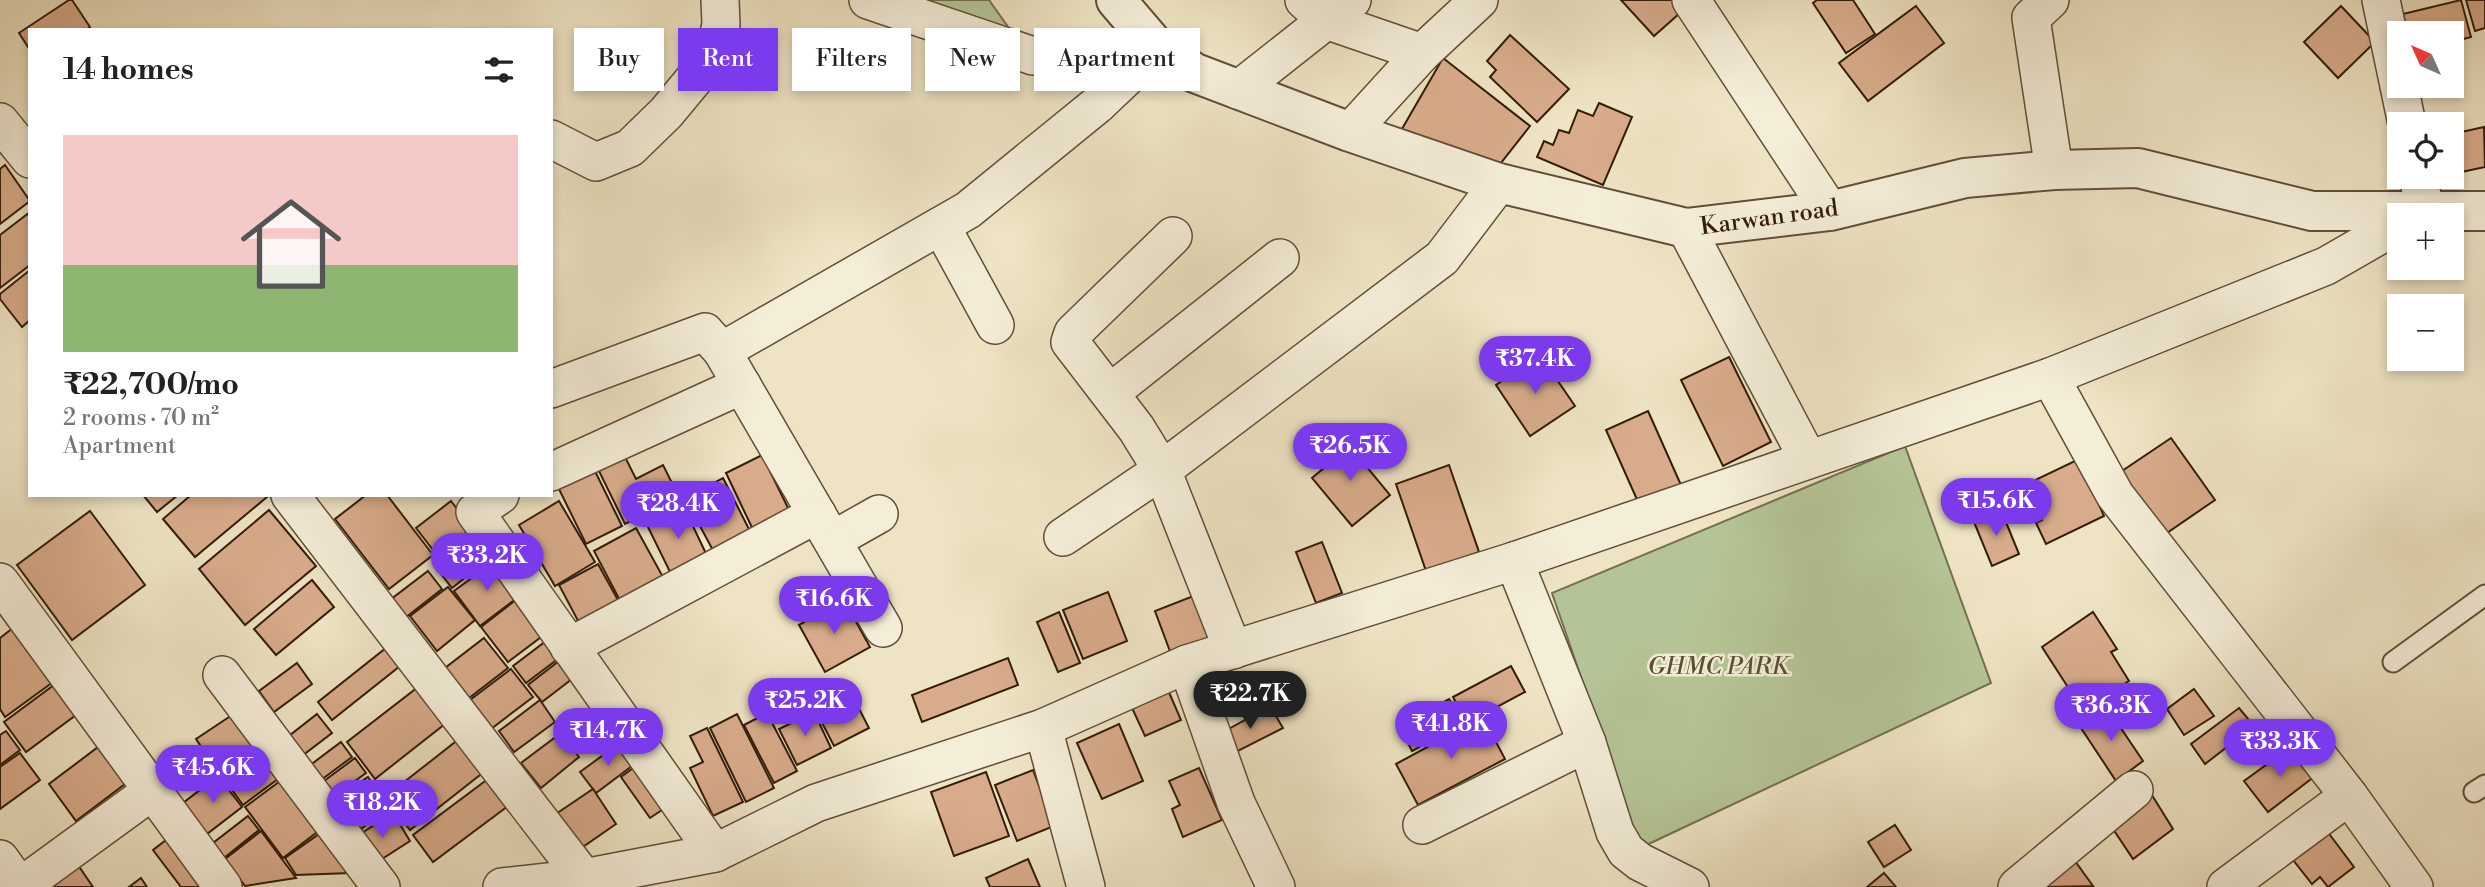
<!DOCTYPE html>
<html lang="en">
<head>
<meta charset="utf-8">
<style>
	:root { --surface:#fff; --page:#f2f2f2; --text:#222; --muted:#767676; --accent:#7c3aed }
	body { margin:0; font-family:"Libre Bodoni",serif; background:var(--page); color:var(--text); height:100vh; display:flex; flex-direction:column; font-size:26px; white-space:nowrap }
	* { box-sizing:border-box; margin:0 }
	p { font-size:23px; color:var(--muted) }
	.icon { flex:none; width:38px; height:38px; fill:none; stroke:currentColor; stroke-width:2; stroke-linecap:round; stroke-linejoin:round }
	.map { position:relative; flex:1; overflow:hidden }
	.details { position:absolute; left:28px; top:28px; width:525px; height:469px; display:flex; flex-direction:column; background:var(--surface); border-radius:0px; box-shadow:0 4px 10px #0003 }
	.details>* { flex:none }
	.banner { position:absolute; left:574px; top:28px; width:665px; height:63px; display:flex; gap:14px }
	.needle { width:46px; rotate:315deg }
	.tools { position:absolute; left:2387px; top:21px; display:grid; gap:14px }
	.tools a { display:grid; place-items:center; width:77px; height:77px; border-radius:0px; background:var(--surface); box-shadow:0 4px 10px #0003; font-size:35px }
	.price { position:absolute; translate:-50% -60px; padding:0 16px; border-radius:24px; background:var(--accent); color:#fff; font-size:23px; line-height:46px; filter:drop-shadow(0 2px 4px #0008) }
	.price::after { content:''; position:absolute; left:50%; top:42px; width:21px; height:16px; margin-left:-10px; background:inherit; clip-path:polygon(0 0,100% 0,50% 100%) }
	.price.on { background:#222; color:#fff }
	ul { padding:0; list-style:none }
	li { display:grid; align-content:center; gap:14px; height:371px; padding:0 35px }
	li span { display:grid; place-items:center; height:217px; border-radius:0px; color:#555 }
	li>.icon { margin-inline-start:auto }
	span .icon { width:126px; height:126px; fill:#fffc; stroke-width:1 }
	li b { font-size:30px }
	h2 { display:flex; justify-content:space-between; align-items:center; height:84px; padding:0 35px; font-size:30px }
	.pill { padding:0 24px; border-radius:0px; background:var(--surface); box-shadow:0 4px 10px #0003; font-size:24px; line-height:63px }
	.pill.on { background:var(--accent); color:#fff }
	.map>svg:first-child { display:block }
</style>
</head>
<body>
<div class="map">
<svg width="2485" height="887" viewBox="0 0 2485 887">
	<rect width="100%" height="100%" fill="#eee3c3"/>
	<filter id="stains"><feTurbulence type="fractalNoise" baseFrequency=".00286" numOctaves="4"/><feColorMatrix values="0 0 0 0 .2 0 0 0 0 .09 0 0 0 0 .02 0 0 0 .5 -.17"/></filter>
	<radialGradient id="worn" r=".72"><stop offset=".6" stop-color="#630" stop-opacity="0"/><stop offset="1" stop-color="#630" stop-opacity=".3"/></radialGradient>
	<!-- green -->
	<g fill="#b5c496" stroke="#747050" stroke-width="2">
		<polygon points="903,0 989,0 1018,41"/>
		<polygon points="1905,446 1991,683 1640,848 1552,593"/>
	</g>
	<!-- building -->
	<g fill="#d8ab8a" stroke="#331c09" stroke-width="2">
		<polygon points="69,0 72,0 90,27 86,30 30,30 30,50 19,33"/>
		<polygon points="1621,0 1684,0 1689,5 1654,36"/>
		<polygon points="1817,0 1853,0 1875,34 1846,53 1813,3"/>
		<polygon points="2461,0 2471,37 2452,42 2452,33 2408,33 2403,14"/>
		<polygon points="2466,0 2485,0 2485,28 2475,31"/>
		<polygon points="1916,6 1944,43 1868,101 1839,63"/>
		<polygon points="2341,6 2375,42 2338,78 2304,42"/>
		<polygon points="1510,35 1569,89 1537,122 1490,77 1496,70 1487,61"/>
		<polygon points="1443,58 1530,126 1493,173 1395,141"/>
		<polygon points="1599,103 1632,117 1603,185 1537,157 1544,141 1553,145 1559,130 1569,133 1578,110 1593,116"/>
		<polygon points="2484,127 2485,167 2452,174 2452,134"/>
		<polygon points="5,165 30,201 0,224 0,169"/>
		<polygon points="30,212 30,265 0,288 0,235"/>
		<polygon points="30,270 30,320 22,327 0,299 0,294"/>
		<polygon points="1540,355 1575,406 1530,436 1496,385"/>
		<polygon points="1729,357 1771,442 1723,466 1681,380"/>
		<polygon points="1648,411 1685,494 1643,513 1606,430"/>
		<polygon points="1343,438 1390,495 1352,526 1312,478 1330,463 1324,455"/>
		<polygon points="2171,438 2215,500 2161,537 2119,473"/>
		<polygon points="624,455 636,479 663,465 679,497 625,524 598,469"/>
		<polygon points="762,455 793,518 756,536 726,473"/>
		<polygon points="2079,459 2104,516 2046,544 2036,523 2042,520 2025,485"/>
		<polygon points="591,463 622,526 586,544 555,481"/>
		<polygon points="1449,465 1479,552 1426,571 1396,484"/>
		<polygon points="723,478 753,537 716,556 685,498"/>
		<polygon points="143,495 178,495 157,512"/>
		<polygon points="191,495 266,495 267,497 195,557 163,519"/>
		<polygon points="366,495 387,495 433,555 389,589 335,519"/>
		<polygon points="451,501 472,528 437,555 416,528"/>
		<polygon points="559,501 595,562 555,586 519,525"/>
		<polygon points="682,503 710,562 674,580 645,521"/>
		<polygon points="269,510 316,566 245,625 199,569"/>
		<polygon points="2001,510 2019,554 1992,566 1974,522"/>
		<polygon points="90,511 145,585 72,640 17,565"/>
		<polygon points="636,528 669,588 626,612 594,551"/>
		<polygon points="472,535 490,558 452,588 434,565"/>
		<polygon points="1322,542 1342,593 1316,603 1296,552"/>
		<polygon points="495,561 521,595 480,626 454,591"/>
		<polygon points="598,564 624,611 584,632 559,585"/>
		<polygon points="428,571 442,589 405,618 390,600"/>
		<polygon points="312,580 334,607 276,655 254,629"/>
		<polygon points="448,587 475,620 437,651 410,616"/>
		<polygon points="1108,592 1127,641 1083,659 1063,610"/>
		<polygon points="1201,593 1218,636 1171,654 1155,611"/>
		<polygon points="522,595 549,631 508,662 481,627"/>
		<polygon points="844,600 870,647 825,672 799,625"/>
		<polygon points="1059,612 1080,663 1058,672 1037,622"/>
		<polygon points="2093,612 2117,649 2111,652 2129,681 2082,709 2042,647"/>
		<polygon points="13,628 53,682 5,717 0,709 0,638"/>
		<polygon points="554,635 567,652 526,683 513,666"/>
		<polygon points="484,638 508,668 469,698 445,668"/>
		<polygon points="391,644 405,662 332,720 318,702"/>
		<polygon points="568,654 581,672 542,702 528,685"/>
		<polygon points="1008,658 1018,685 922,722 912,695"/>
		<polygon points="297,663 312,684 274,712 259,691"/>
		<polygon points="1511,666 1525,692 1467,723 1453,697"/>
		<polygon points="511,669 533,697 491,729 470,700"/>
		<polygon points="422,684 450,720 375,779 347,742"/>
		<polygon points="54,685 76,715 26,752 4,722"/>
		<polygon points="2194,689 2214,716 2184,735 2167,709"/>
		<polygon points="1168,690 1181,720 1145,736 1132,708"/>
		<polygon points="852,695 869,728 834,746 817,713"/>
		<polygon points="1449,699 1464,722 1412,751 1400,727"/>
		<polygon points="540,700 555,722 514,752 499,731"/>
		<polygon points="1270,706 1283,728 1228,756 1218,735"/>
		<polygon points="2106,706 2143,761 2116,781 2079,725"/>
		<polygon points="2239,708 2254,726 2205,764 2191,744"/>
		<polygon points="238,711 259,741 217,770 196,739"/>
		<polygon points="814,712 831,748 797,765 779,729"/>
		<polygon points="767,713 797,771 774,783 744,725"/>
		<polygon points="317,714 332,733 294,762 280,743"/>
		<polygon points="737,714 774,788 746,802 710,728"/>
		<polygon points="1483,717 1505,759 1418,805 1396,764"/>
		<polygon points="1119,724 1143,781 1102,799 1077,743"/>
		<polygon points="707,728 743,802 713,816 690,768 703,762 690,736"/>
		<polygon points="6,731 20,750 0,765 0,735"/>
		<polygon points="561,733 579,757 541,788 521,763"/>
		<polygon points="459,739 485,771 410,830 385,797"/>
		<polygon points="106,741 133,778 76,821 49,784"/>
		<polygon points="341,742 352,757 313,786 301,772"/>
		<polygon points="621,742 636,763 596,793 580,772"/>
		<polygon points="2292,746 2315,776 2268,812 2244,781"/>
		<polygon points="263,751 282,776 243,805 224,779"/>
		<polygon points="20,753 40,780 0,809 0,767"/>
		<polygon points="355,758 366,773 326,802 316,787"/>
		<polygon points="644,760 674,802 650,818 621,777"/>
		<polygon points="1199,768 1222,820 1183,837 1172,809 1180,805 1169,781"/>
		<polygon points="1033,770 1054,826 1017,841 995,785"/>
		<polygon points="986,772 1009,836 954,856 931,792"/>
		<polygon points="218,776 242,807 207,834 183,803"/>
		<polygon points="368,777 390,809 352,835 330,803"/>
		<polygon points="283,779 320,830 283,858 245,807"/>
		<polygon points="488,779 508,806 433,862 413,835"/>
		<polygon points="593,789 616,824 574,853 550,818"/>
		<polygon points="2150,792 2173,829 2133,859 2109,823"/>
		<polygon points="393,813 410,841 371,866 354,838"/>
		<polygon points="248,816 259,830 224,858 213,843"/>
		<polygon points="2321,823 2354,867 2328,887 2320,877 2312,884 2286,851"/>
		<polygon points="1895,825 1911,850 1884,867 1868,842"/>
		<polygon points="261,831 296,878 245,886 225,859"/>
		<polygon points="322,832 350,873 296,875 285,858"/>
		<polygon points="174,834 212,887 181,887 153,850"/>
		<polygon points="2070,854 2093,886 2047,887 2039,876"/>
		<polygon points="1028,859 1040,887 990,887 986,878"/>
		<polygon points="78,865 93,887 48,887"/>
		<polygon points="1884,873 1896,887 1867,887"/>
		<polygon points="141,878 147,887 129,887"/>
	</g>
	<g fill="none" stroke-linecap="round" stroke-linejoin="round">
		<!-- service casing -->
		<g stroke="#624e38" stroke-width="23">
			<g id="service">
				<polyline points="2393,662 2485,595"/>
				<polyline points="2474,792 2485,785"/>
			</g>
		</g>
		<!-- minor casing -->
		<g stroke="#624e38" stroke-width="40">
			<g id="minor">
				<polyline points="868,0 1033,56 1157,48"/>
				<polyline points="1304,0 1326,20 1422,53"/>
				<polyline points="1691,0 1830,211"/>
				<polyline points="2050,0 2031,18 2054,170"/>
				<polyline points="2381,0 2407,124"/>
				<polyline points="1238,90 1352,0"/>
				<polyline points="0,122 30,159"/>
				<polyline points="1350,132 1422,53 1479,0"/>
				<polyline points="551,139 596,162 630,148 666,113 715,54 721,24 720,0"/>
				<polyline points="2414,215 2425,209 2418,177"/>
				<polyline points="941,226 995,325"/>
				<polyline points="1686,228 1808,459"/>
				<polyline points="1173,236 1073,333 1070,342 1136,428 1162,470 1233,650"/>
				<polyline points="2050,377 2115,495 2349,796 2414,887"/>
				<polyline points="551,389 705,332 722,351"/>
				<polyline points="1110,393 1280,258"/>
				<polyline points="551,472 742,385"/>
				<polyline points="290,495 584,878"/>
				<polyline points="500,495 475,512 715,853"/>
				<polyline points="1063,537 1162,470 1442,258 1499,183"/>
				<polyline points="833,540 879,514"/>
				<polyline points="1514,561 1587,743 1615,832 1626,851 1640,862 1690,887"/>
				<polyline points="0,582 223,887"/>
				<polyline points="883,628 722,351 968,210 1097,105 1157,48"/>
				<polyline points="569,647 817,514"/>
				<polyline points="1187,664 1236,803 1276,887"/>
				<polyline points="222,675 381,887"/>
				<polyline points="1043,728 1086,887"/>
				<polyline points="1422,825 1587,743"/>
				<polyline points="0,859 20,887"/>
				<polyline points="20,887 152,791"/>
				<polyline points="502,887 584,878 715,853 816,803 1043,728 1187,664 1514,561 2050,377 2326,266 2399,224"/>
				<polyline points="2017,887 2134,790"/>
				<polyline points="2226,887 2349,796"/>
			</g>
		</g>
		<!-- tertiary casing -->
		<g stroke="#624e38" stroke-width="42">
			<polyline id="tertiary" points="1116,0 1157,48 1195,73 1350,132 1499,183 1686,228 1830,211 1965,178 2054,170 2138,168 2312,211 2485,211"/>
		</g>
		<!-- service -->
		<use href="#service" stroke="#f4edd8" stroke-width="19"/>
		<!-- minor -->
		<use href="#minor" stroke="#f4edd8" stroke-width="37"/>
		<!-- tertiary -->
		<use href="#tertiary" stroke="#f4edd8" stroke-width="38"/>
	</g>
	<g text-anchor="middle" stroke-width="5" stroke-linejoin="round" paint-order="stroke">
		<!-- street labels -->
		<g font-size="24" fill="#331c09" stroke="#f4edd8">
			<text transform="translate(1769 217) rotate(-8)" y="8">Karwan road</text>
		</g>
		<!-- park labels -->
		<g font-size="24" font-style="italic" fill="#5a4e33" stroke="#f4edd8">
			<text x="1718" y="674">GHMC PARK</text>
		</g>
	</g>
	<rect width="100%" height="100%" filter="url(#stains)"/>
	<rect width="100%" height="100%" fill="url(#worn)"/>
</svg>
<div class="tools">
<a><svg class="needle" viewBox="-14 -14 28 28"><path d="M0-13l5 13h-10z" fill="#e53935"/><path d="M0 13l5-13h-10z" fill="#767676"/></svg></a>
<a><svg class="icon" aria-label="locate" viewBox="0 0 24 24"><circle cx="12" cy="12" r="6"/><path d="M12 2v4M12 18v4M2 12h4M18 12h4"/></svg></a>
<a>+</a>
<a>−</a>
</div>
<b class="price" style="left:1535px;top:396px">₹37.4K</b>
<b class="price" style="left:1350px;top:483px">₹26.5K</b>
<b class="price" style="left:1996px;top:538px">₹15.6K</b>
<b class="price" style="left:678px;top:541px">₹28.4K</b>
<b class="price" style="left:487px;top:593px">₹33.2K</b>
<b class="price" style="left:834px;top:636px">₹16.6K</b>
<b class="price on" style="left:1250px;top:731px">₹22.7K</b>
<b class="price" style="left:805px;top:738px">₹25.2K</b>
<b class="price" style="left:2111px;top:743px">₹36.3K</b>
<b class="price" style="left:1451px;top:761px">₹41.8K</b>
<b class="price" style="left:608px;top:768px">₹14.7K</b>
<b class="price" style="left:2280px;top:779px">₹33.3K</b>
<b class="price" style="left:213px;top:805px">₹45.6K</b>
<b class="price" style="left:382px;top:840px">₹18.2K</b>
<div class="banner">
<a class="pill">Buy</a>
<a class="pill on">Rent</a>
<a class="pill">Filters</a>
<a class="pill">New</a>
<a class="pill">Apartment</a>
</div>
<section class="details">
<h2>14 homes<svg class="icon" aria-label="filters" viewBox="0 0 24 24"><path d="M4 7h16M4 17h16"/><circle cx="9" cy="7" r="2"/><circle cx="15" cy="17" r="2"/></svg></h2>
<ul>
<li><span style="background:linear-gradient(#f6c9c9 60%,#8fb573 0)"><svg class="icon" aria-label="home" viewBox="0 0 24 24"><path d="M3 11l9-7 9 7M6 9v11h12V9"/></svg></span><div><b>₹22,700/mo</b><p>2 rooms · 70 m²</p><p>Apartment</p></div></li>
</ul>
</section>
</div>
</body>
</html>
